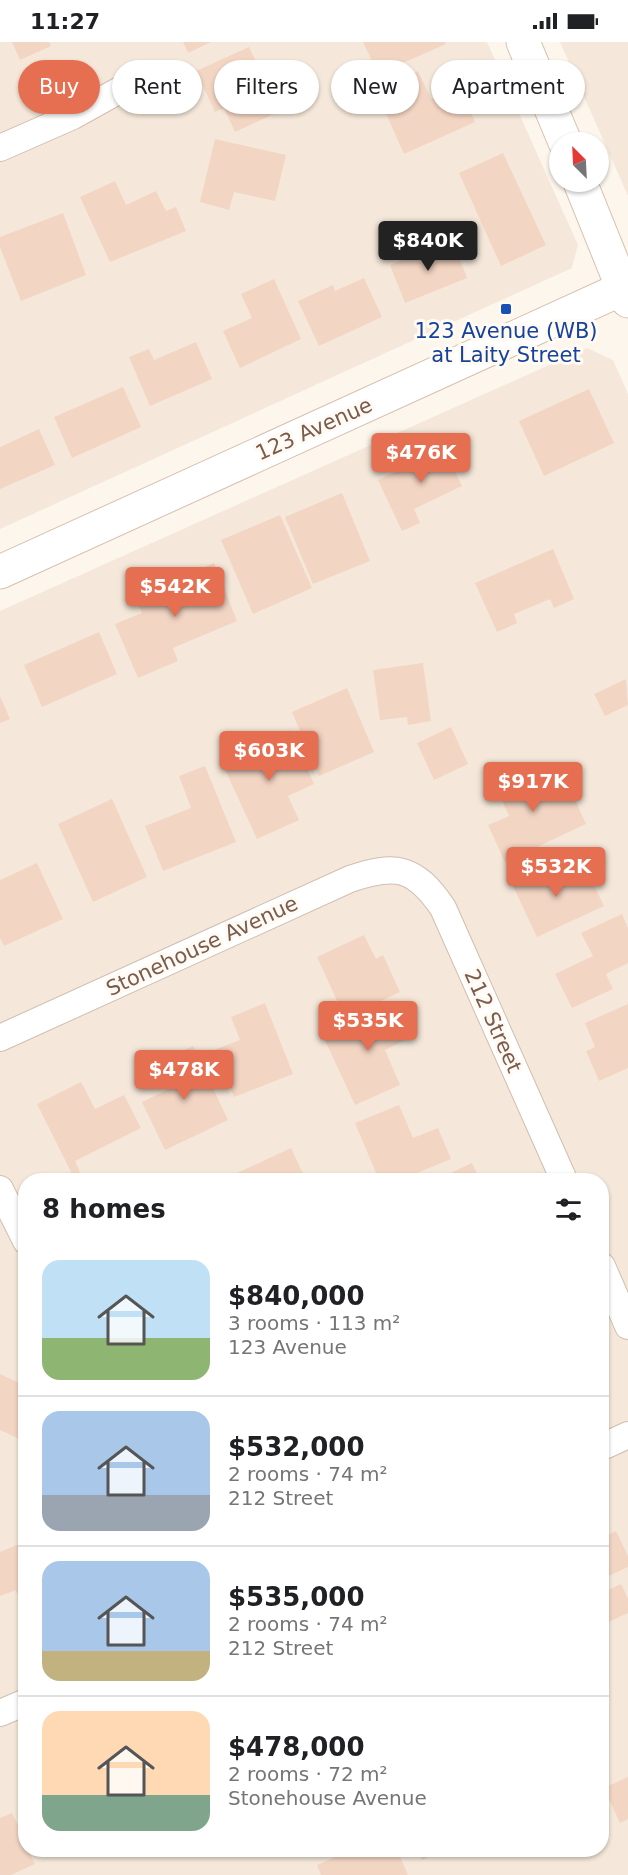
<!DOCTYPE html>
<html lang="en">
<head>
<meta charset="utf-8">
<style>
	:root { --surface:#fff; --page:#f2f2f2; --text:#202124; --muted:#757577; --line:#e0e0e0; --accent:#e76f51 }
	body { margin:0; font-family:"DejaVu Sans",sans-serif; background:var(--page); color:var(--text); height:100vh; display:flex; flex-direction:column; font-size:22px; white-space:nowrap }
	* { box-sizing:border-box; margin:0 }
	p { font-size:20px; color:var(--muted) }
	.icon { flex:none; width:33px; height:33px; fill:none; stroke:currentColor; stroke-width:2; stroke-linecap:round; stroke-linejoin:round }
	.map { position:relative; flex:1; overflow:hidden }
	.drawer { position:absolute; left:18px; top:1131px; width:591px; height:684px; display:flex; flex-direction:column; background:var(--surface); border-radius:24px; box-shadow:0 2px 4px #0004 }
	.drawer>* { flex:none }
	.top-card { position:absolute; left:18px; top:18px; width:592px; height:54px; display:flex; gap:12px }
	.needle { width:39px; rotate:336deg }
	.buttons { position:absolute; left:549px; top:90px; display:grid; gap:12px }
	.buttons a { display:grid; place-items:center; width:60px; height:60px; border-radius:50%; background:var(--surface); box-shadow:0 2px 4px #0004; font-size:30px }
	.price { position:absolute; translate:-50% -51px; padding:0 14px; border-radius:6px; background:var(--accent); color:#fff; font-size:20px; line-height:39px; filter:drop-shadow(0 2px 3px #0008) }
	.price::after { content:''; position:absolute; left:50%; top:36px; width:18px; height:14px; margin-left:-9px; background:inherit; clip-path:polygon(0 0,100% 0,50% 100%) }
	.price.active { background:#222; color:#fff }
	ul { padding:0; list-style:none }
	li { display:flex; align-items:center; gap:18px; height:150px; padding:0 24px }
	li+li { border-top:2px solid var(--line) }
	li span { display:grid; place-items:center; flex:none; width:168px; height:120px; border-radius:18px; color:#555 }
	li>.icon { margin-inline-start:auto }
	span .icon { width:72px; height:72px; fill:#fffc; stroke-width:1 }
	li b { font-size:26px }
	h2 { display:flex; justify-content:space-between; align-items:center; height:72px; padding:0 24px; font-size:26px }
	.tag { padding:0 21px; border-radius:27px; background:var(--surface); box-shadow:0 2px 4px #0004; font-size:21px; line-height:54px }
	.tag.active { background:var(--accent); color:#fff }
	.status { display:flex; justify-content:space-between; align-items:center; height:42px; padding:0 30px; background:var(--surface); direction:ltr }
	.status svg { height:16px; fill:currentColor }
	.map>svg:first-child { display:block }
</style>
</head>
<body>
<div class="status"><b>11:27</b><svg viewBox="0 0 49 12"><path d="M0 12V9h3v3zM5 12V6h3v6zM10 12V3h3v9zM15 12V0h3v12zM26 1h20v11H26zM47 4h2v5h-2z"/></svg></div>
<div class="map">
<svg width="628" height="1833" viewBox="0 0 628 1833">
	<rect width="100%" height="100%" fill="#fdf6ec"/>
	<!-- residential -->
	<g fill="#f5e8da" fill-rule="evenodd">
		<polygon points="0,0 487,0 578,203 572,226 0,487"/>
		<polygon points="560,0 628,0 628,154"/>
		<path d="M 587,306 L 613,318 L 628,352 L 628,1833 L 0,1833 L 0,569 ZM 26,1138 L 602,1138 L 602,1808 L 26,1808 Z"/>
	</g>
	<!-- building -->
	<g fill="#f3d5c3">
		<polygon points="12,0 49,0 51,4 20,18"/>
		<polygon points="183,0 211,0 188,11"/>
		<polygon points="363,0 445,0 446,2 378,32"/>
		<polygon points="249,5 262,33 257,36 274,72 235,90 224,66 215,70 196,29"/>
		<polygon points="418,29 431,57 459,44 475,80 404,112 376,49"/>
		<polygon points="215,97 286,113 275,159 234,150 229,168 200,160"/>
		<polygon points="503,111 546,203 501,224 459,131"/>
		<polygon points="115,139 126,163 156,149 166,169 176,165 186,189 110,220 80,155"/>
		<polygon points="63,171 86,233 21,259 0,205 0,195"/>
		<polygon points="452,198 467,236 405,261 390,223"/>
		<polygon points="364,236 382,275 319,304 298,259 333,243 335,249"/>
		<polygon points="274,237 301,297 240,326 223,289 252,276 241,252"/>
		<polygon points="196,300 212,337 150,364 129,315 149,307 154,318"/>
		<polygon points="123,345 141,385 72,416 54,375"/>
		<polygon points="589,347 614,401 544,434 519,379"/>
		<polygon points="39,387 55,423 0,447 0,405"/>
		<polygon points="454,402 464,425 455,429 462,444 414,467 420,481 402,489 378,438"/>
		<polygon points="342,451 370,519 313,542 285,475"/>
		<polygon points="280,473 312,546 253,572 221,498"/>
		<polygon points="553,507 574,557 554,566 550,557 514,572 517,581 497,590 475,541"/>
		<polygon points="214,521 237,579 173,606 178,619 138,636 115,582 142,571 135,554"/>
		<polygon points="99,590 117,632 42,665 24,623"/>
		<polygon points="423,621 431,679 408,683 407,675 380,678 373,628"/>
		<polygon points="626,637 628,663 605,674 594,652"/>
		<polygon points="347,646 374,710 319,734 292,670"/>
		<polygon points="0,654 10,677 0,681"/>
		<polygon points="451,685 468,722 434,738 417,701"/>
		<polygon points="290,688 314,742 288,754 299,778 257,797 221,719"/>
		<polygon points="543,721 560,757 572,751 586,782 505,820 488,783 509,774 495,743"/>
		<polygon points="205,724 236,800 163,829 145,784 191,766 179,734"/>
		<polygon points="112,757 147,835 93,860 58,782"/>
		<polygon points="566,817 577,841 590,835 604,864 537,895 512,842"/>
		<polygon points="37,821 63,877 4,904 0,896 0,838"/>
		<polygon points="622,872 628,886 628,921 606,932 613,947 572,966 555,932 593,914 581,891"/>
		<polygon points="364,893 376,917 383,913 400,950 345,976 317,915"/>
		<polygon points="265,961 293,1032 234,1055 214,1008 240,998 231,975"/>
		<polygon points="396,961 412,995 385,1008 400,1043 355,1063 323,994"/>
		<polygon points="628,962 628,1026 599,1039 586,1009 595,1005 585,981"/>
		<polygon points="193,1004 228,1078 165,1108 142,1060 169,1047 157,1021"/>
		<polygon points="81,1040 95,1067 124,1053 141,1086 75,1119 80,1130 73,1134 37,1062"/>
		<polygon points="399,1063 413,1096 438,1086 451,1117 400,1138 379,1138 355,1081"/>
		<polygon points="291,1106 306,1138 222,1138"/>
		<polygon points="472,1121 480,1138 436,1138"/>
		<polygon points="0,1332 26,1344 26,1400 0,1388"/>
		<polygon points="616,1489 628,1514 628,1525 602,1537 602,1496"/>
		<polygon points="19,1502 26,1518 25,1570 16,1548 0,1554 0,1510"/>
		<polygon points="621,1542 628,1556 628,1571 602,1583 602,1551"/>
		<polygon points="628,1735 628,1777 620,1781 604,1746"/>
		<polygon points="12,1771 26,1801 26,1808 28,1808 35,1822 11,1833 0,1833 0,1776"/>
		<polygon points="351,1808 397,1808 408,1833 321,1833 317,1823"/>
		<polygon points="417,1808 443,1808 422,1818"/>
	</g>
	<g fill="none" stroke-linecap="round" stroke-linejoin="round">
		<!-- street casing -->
		<g stroke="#d1beb0" stroke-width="28">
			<g id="street">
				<polyline points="0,106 73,74 127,44"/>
				<path d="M 0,996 L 350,837 C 396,821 415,825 443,866 L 564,1138"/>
				<polyline points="0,1147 26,1199"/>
				<polyline points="602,1224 628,1284"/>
				<polyline points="602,1405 628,1393"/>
				<polyline points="0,1671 26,1660"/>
			</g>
		</g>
		<!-- secondary casing -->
		<g stroke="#d6c0b0" stroke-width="35">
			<g id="secondary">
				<polyline points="523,0 565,100"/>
				<polyline points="580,140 628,259"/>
				<polyline points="0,530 628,244"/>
			</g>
		</g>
		<!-- street -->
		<use href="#street" stroke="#fff" stroke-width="26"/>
		<!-- secondary -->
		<use href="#secondary" stroke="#fff" stroke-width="33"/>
	</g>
	<!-- markers -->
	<rect fill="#1a4fb4" stroke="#fffaf3" stroke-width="2" x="500" y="261" width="12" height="12" rx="3"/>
	<g text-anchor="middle" stroke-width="6" stroke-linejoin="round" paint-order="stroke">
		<!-- transit labels -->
		<g font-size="21" fill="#164399" stroke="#fffaf3">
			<text x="506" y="296">123 Avenue (WB)<tspan x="506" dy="24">at Laity Street</tspan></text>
		</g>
		<!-- street labels -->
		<g font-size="21" fill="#7a5c4d" stroke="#fffaf3">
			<text transform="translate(314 387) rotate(-24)" y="7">123 Avenue</text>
			<text transform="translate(202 904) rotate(-25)" y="7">Stonehouse Avenue</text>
			<text transform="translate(493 979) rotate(66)" y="7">212 Street</text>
		</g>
	</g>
</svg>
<div class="buttons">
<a><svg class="needle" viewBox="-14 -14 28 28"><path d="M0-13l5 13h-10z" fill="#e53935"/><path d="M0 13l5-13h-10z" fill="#757577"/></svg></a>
</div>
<b class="price active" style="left:428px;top:230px">$840K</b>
<b class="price" style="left:421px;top:442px">$476K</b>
<b class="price" style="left:175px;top:576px">$542K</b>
<b class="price" style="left:269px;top:740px">$603K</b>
<b class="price" style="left:533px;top:771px">$917K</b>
<b class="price" style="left:556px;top:856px">$532K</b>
<b class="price" style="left:368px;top:1010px">$535K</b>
<b class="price" style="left:184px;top:1059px">$478K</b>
<div class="top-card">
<a class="tag active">Buy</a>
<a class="tag">Rent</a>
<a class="tag">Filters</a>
<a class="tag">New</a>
<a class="tag">Apartment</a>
</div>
<section class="drawer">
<h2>8 homes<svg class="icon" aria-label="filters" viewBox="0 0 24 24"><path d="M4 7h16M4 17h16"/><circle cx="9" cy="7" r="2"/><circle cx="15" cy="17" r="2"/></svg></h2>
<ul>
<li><span style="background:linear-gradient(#bfe0f5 65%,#8fb573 0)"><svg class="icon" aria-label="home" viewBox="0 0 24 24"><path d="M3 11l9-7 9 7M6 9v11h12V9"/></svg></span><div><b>$840,000</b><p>3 rooms · 113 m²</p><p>123 Avenue</p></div></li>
<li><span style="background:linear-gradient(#a9c7e8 70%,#9aa5b1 0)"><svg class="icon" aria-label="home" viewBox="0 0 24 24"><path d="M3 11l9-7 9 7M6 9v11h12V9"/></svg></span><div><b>$532,000</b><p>2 rooms · 74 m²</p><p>212 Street</p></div></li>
<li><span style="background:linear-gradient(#a9c7e8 75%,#c2b280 0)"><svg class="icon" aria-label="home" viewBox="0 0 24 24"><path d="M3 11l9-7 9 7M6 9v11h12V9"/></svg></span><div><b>$535,000</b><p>2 rooms · 74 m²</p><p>212 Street</p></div></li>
<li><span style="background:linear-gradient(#ffd9b3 70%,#7fa58c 0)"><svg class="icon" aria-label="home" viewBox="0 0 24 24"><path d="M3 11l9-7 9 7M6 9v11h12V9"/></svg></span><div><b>$478,000</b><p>2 rooms · 72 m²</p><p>Stonehouse Avenue</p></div></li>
</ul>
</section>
</div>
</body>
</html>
